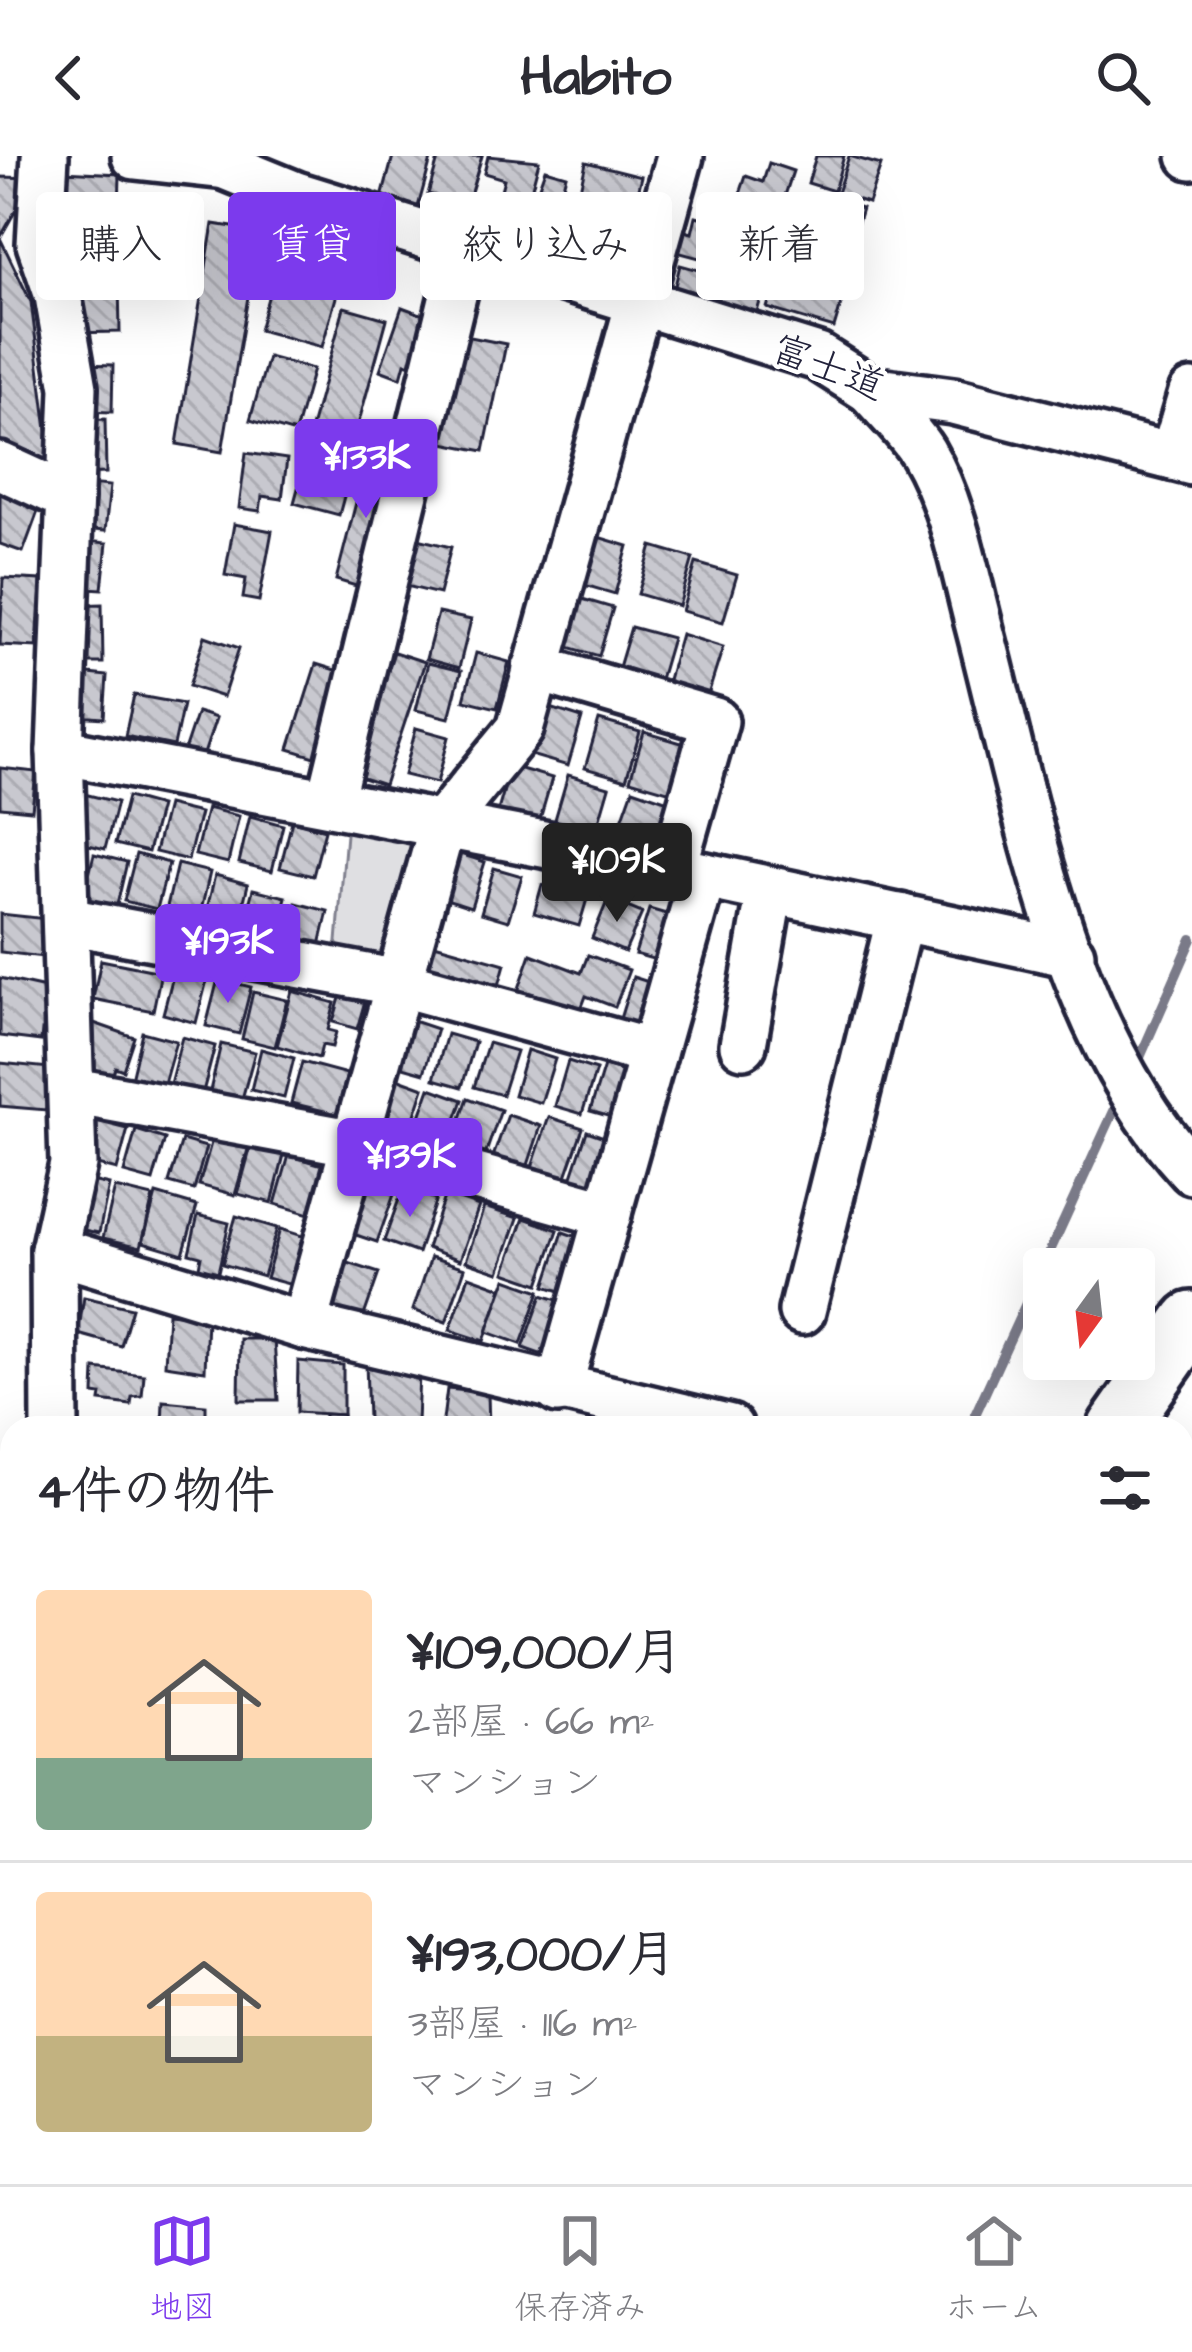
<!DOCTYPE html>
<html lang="ja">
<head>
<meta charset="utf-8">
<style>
	:root { --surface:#fff; --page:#f7f7f7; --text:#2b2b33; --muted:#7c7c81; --line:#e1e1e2; --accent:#7c3aed }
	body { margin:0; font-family:"Architects Daughter","Klee One",sans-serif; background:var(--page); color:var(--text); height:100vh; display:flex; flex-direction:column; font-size:45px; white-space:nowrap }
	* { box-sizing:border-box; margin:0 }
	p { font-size:39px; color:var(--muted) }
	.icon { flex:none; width:66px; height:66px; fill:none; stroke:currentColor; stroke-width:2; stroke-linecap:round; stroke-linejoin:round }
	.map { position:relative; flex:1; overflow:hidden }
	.side { position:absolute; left:0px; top:1260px; width:1194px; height:768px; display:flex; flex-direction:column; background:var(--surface); border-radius:36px 36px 0 0; box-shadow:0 12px 48px #0002 }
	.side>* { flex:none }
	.guide { position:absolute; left:36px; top:36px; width:1122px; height:108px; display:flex; gap:24px }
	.needle { width:78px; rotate:195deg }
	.controls { position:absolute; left:1023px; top:1092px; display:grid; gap:24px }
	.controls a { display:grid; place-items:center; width:132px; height:132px; border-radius:12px; background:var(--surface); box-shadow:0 12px 48px #0002; font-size:60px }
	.price { position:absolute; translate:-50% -102px; padding:0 27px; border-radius:12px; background:var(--accent); color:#fff; font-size:39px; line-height:78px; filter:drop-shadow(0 3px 6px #0008) }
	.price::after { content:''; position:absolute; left:50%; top:72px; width:36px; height:27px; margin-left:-18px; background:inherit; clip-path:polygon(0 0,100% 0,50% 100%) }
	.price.current { background:#222; color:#fff }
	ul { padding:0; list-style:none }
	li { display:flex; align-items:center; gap:36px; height:300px; padding:0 36px }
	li+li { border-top:3px solid var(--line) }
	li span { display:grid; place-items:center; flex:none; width:336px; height:240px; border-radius:12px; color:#555 }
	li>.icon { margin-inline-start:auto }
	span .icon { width:144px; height:144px; fill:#fffc; stroke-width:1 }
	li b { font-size:51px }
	h2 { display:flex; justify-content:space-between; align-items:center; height:144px; padding:0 36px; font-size:51px }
	.tag { padding:0 42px; border-radius:12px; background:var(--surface); box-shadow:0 12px 48px #0002; font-size:42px; line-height:108px }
	.tag.current { background:var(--accent); color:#fff }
	header { display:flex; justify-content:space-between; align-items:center; height:156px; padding:0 36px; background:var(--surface); font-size:54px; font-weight:800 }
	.tab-bar { display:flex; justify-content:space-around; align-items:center; height:168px; border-top:3px solid var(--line); background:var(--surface); font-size:33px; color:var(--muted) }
	.tab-bar a { display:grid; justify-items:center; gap:6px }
	.tab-bar .current { color:var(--accent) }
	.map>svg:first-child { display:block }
</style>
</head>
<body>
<header><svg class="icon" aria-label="back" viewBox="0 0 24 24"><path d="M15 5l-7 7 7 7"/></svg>Habito<svg class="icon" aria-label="search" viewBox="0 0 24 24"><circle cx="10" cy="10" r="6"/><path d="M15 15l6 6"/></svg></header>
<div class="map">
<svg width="1192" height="2028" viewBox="0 0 1192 2028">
	<defs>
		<pattern id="building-back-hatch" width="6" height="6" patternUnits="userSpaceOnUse" patternTransform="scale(3)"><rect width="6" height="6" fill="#c8c8cf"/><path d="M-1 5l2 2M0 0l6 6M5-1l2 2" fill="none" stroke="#acacb3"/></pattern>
	</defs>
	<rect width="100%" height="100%" fill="#fff"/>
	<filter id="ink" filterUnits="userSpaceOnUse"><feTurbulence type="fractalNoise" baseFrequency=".00833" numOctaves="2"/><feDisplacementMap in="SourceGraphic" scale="24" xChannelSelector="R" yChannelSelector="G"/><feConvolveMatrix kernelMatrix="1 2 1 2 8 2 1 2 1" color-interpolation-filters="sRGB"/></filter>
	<g filter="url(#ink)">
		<!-- park -->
		<polygon fill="#dfdfe2" stroke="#80808e" stroke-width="3" points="347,666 424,680 391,810 336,798"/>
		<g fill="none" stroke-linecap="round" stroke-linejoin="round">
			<!-- stream -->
			<g stroke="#7a7a88" stroke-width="10">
				<polyline points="1134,915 1192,783"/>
				<polyline points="969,1272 1120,942"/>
				<polyline points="675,2028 677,2016"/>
			</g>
		</g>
		<!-- building -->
		<g fill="url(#building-back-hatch)" stroke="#22223b" stroke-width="3">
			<polygon points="393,0 432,0 418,51 382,42"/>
			<polygon points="439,0 482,0 467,49 428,38"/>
			<polygon points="488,0 539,5 528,46 500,38 504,23 484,17"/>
			<polygon points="816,0 844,0 834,35 808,27"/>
			<polygon points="849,0 881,9 868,47 837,37"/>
			<polygon points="586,6 642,20 633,56 578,42"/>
			<polygon points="769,7 793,15 778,61 737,47 746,20 763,26"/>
			<polygon points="545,13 566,19 561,37 539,30"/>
			<polygon points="63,15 120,18 119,57 62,55"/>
			<polygon points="0,21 34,22 0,82 31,146 54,330 0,292"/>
			<polygon points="821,40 862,52 848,99 806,88"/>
			<polygon points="696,60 731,70 727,84 746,89 740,113 662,92 668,70 692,77"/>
			<polygon points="563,61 631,77 620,121 552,105"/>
			<polygon points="757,66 780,72 766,126 743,120"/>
			<polygon points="213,68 259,75 222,296 177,288"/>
			<polygon points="59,74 116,76 115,113 58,111"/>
			<polygon points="281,95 344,113 322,191 259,174"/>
			<polygon points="784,95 851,115 834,172 767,152"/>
			<polygon points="680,109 764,132 757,156 674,134"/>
			<polygon points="119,125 120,176 67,177 66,126"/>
			<polygon points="344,151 387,163 354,284 311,272"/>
			<polygon points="402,151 442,166 425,214 405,207 401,222 380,214"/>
			<polygon points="460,179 506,188 484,295 438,286"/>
			<polygon points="268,201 313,213 295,277 250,264"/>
			<polygon points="81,208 113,209 112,256 80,255"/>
			<polygon points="105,263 106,317 79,318 78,264"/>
			<polygon points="310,288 355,300 339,359 294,347"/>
			<polygon points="246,297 287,303 282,343 262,340 260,355 239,352"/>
			<polygon points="368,300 396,307 363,432 336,424"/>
			<polygon points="77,327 110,330 105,375 72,372"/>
			<polygon points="0,335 40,350 23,396 0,388"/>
			<polygon points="234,368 272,375 259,445 243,442 246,423 225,419"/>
			<polygon points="588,378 628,390 615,438 574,426"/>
			<polygon points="418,383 451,391 439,438 406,430"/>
			<polygon points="77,384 107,387 102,433 72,431"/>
			<polygon points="652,390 693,402 679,450 638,438"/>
			<polygon points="696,407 737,419 723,466 682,455"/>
			<polygon points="3,422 41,424 37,491 0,489"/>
			<polygon points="572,440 613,452 599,500 558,488"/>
			<polygon points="102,448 103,507 74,507 73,449"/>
			<polygon points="438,457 471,464 459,512 426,503"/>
			<polygon points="631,471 672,482 658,530 617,518"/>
			<polygon points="681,478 723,491 708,539 667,527"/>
			<polygon points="205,480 239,492 223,541 189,530"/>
			<polygon points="394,496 425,506 384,629 354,619"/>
			<polygon points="476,497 509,506 497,552 464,544"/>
			<polygon points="428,507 461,515 449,562 416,554"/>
			<polygon points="316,508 345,517 318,602 289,593"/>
			<polygon points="80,517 107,520 104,562 76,560"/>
			<polygon points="134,539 183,548 174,590 125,580"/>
			<polygon points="541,549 582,562 568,610 527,598"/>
			<polygon points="197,556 216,562 199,613 180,607"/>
			<polygon points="599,564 640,576 626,624 585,612"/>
			<polygon points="416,572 449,581 437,627 404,619"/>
			<polygon points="644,576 685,588 671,636 630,624"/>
			<polygon points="511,610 552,622 538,670 497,658"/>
			<polygon points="0,612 36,616 32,654 0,651"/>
			<polygon points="568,619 609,631 595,679 554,667"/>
			<polygon points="633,633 674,647 655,703 613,689"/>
			<polygon points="84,638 117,646 105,693 72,685"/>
			<polygon points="127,641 160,650 148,696 115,688"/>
			<polygon points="167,649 200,657 188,704 155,696"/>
			<polygon points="207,652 239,660 228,707 195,699"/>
			<polygon points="250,660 283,669 272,715 239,707"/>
			<polygon points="292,665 325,674 313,720 280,712"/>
			<polygon points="457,697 485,706 471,751 443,742"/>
			<polygon points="94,698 127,706 116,753 83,745"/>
			<polygon points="136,698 169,707 157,753 124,745"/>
			<polygon points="177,708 210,716 199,763 166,755"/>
			<polygon points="494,712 522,720 508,765 481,757"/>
			<polygon points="215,719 248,728 237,774 204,766"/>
			<polygon points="542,729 587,743 579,770 534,757"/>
			<polygon points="253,733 286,741 274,788 241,780"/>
			<polygon points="608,743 642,757 625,796 592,782"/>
			<polygon points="296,747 328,755 317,802 284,794"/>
			<polygon points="649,753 677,761 663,806 635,798"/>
			<polygon points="0,758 57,764 53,802 0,796"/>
			<polygon points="431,787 505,808 496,840 422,819"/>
			<polygon points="531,798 581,817 588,799 629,814 615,851 586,840 578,861 517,838"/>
			<polygon points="101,804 161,816 153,855 93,843"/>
			<polygon points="175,812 208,820 196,867 163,858"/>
			<polygon points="633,821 661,830 647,875 619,866"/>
			<polygon points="0,822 59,835 55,876 42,874 41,885 0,880"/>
			<polygon points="218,823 251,831 239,878 206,870"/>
			<polygon points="345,824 369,831 357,873 333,866"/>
			<polygon points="292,835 335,847 328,874 336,876 332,891 322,889 319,902 277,890"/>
			<polygon points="253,836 287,844 275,891 242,883"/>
			<polygon points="410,864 437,873 424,917 396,909"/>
			<polygon points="91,866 134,881 123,914 115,911 112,921 86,912 94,890 85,886"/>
			<polygon points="142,876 176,885 163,931 131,923"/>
			<polygon points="447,878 475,886 462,931 434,923"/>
			<polygon points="182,881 215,890 203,936 170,928"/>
			<polygon points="488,887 516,895 502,939 474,931"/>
			<polygon points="221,888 255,896 242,943 210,935"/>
			<polygon points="261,893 294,902 284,942 251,934"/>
			<polygon points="527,894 555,903 541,947 514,939"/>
			<polygon points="568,905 596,914 582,958 555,950"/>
			<polygon points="302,906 347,918 337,958 291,947"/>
			<polygon points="0,907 50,912 46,954 0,950"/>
			<polygon points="604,910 632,918 618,963 590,955"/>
			<polygon points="391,920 424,932 406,986 372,974"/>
			<polygon points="430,932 463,944 444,997 411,986"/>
			<polygon points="468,942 501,954 482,1008 449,996"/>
			<polygon points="508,959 541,970 523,1024 489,1012"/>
			<polygon points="549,961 583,972 564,1026 531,1014"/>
			<polygon points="96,965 128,973 117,1014 85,1006"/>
			<polygon points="136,974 165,983 153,1025 124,1017"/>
			<polygon points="587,975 621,987 602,1041 569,1029"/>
			<polygon points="213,980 249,990 235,1039 199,1029"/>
			<polygon points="182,984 206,991 194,1034 169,1027"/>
			<polygon points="251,990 284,999 272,1047 238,1038"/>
			<polygon points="289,999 329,1011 316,1060 275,1048"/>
			<polygon points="362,1021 396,1033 377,1086 344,1075"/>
			<polygon points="83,1023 109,1029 99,1077 73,1072"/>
			<polygon points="115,1032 153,1041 141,1091 103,1082"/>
			<polygon points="403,1032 436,1043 418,1097 384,1085"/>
			<polygon points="156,1038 197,1050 183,1098 143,1086"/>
			<polygon points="445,1038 479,1050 460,1104 427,1092"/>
			<polygon points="484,1051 518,1062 499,1116 466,1105"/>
			<polygon points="198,1059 229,1067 218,1116 199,1111 201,1100 189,1097"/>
			<polygon points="236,1060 277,1072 263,1120 222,1108"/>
			<polygon points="524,1062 558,1074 539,1128 505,1116"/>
			<polygon points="280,1073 321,1086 307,1133 266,1122"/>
			<polygon points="563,1076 597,1088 578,1141 545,1130"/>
			<polygon points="431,1101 465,1112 446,1166 413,1154"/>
			<polygon points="345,1106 379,1117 360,1171 327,1159"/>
			<polygon points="469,1120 502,1132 484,1185 450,1174"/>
			<polygon points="506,1123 540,1135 521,1188 487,1176"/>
			<polygon points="542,1139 576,1150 557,1204 523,1192"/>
			<polygon points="84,1141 132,1152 121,1190 78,1178"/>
			<polygon points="168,1157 207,1161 205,1215 165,1209"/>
			<polygon points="240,1183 274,1183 278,1244 239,1244"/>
			<polygon points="298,1205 343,1209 343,1259 297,1256"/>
			<polygon points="366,1207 419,1217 417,1267 368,1263"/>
			<polygon points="95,1213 144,1219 142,1240 132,1241 131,1249 100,1245 101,1239 94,1238"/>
			<polygon points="447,1233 488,1237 489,1272 442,1272"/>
			<polygon points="163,1245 206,1249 206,1272 162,1272"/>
			<polygon points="324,1258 343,1259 344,1272 323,1272"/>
			<polygon points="388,1265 417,1267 417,1272 389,1272"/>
			<polygon points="306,2016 361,2016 398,2026 401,2016 466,2016 462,2028 303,2028"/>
		</g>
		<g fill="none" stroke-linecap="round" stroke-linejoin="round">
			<!-- minor casing -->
			<g stroke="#22223b" stroke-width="54">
				<g id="minor">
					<polyline points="45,0 40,88 58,140 74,232 60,595 73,1008 54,1094 55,1272"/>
					<polyline points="135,0 217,9"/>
					<polyline points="200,0 296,39 818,201 870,234 953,245 1192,306"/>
					<polyline points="1191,0 1192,0"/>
					<path d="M 870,234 C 887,254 909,274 923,297 C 953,348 964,413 979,470 C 1026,649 1063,876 1192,1015"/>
					<polyline points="1173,301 1192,237"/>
					<polyline points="0,310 70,342"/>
					<polyline points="536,512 715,565 673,713"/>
					<polyline points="60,595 673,713 1071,798"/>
					<polyline points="330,646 465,90"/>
					<polyline points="67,765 399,827 653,897"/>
					<polyline points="743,889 770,734"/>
					<polyline points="73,935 355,987 608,1058"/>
					<polyline points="54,1094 304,1170 730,1272"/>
					<polyline points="802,1155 900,761"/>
					<polyline points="304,1170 443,667 520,573 680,0"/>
					<polyline points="558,1234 703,720"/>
					<polyline points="1186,1776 1192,1763"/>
					<polyline points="1182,1909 1192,1918"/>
					<polyline points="225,2016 226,2028"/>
					<polyline points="701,2028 703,2016"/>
				</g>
			</g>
			<!-- major casing -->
			<g stroke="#22223b" stroke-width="66">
				<g id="major">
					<polyline points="1117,1272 1192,1165"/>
					<polyline points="0,1619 12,1622"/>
				</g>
			</g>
			<!-- minor -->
			<use href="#minor" stroke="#fff" stroke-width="45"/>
			<!-- major -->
			<use href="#major" stroke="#fff" stroke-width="57"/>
		</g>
	</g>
	<g text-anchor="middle" stroke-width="9" stroke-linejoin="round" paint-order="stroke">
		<!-- street labels -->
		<g font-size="39" fill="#22223b" stroke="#fff">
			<text transform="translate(829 210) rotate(21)" y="14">富士道</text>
		</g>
	</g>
</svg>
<div class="controls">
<a><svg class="needle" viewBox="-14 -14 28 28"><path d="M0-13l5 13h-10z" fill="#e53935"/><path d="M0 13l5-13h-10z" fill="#7c7c81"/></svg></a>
</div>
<b class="price" style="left:366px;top:365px">¥133K</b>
<b class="price current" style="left:617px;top:769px">¥109K</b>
<b class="price" style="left:228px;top:850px">¥193K</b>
<b class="price" style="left:410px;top:1064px">¥139K</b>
<div class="guide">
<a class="tag">購入</a>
<a class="tag current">賃貸</a>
<a class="tag">絞り込み</a>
<a class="tag">新着</a>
</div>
<section class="side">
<h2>4件の物件<svg class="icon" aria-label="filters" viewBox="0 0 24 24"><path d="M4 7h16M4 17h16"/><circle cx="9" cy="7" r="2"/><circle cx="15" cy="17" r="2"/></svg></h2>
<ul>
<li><span style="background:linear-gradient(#ffd9b3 70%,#7fa58c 0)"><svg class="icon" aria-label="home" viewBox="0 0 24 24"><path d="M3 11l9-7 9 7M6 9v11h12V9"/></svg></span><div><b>¥109,000/月</b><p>2部屋 · 66 m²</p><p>マンション</p></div></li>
<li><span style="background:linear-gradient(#ffd9b3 60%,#c2b280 0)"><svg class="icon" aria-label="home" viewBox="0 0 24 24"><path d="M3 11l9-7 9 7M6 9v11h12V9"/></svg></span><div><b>¥193,000/月</b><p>3部屋 · 116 m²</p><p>マンション</p></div></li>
</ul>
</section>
</div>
<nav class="tab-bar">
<a class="current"><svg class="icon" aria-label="map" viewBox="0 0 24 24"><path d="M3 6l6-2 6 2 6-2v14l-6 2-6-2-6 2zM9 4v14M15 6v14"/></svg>地図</a>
<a><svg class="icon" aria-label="saved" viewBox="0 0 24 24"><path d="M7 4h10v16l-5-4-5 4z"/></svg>保存済み</a>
<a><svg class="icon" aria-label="home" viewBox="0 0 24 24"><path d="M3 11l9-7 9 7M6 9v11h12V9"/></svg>ホーム</a>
</nav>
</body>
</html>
